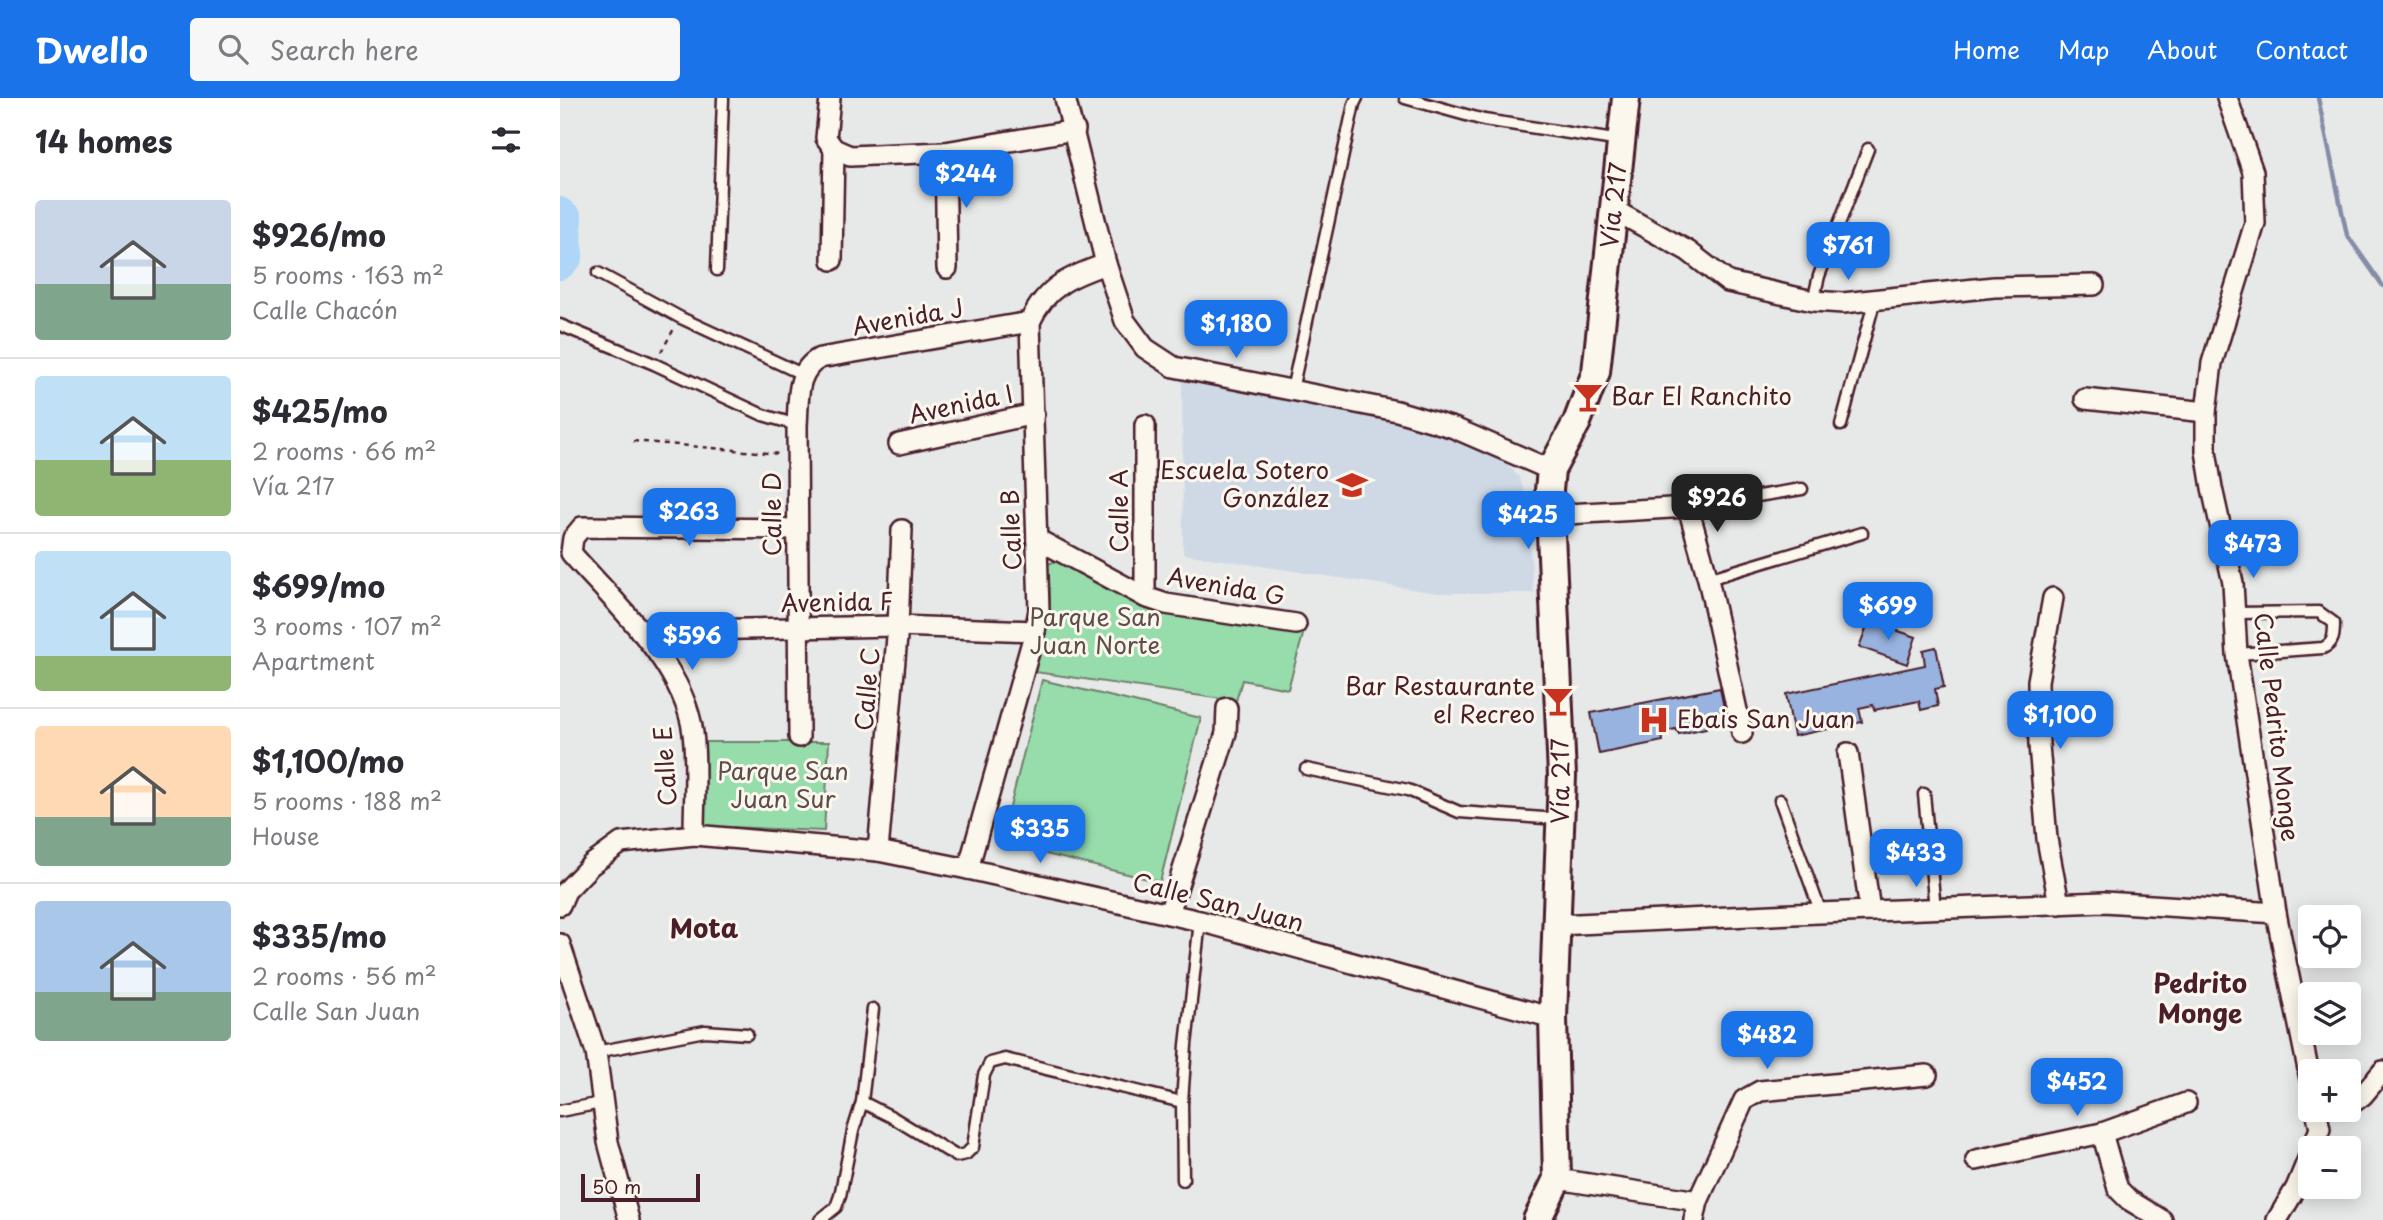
<!DOCTYPE html>
<html lang="en">
<head>
<meta charset="utf-8">
<style>
	:root { --surface:#fff; --page:#f7f7f7; --text:#2b2b33; --muted:#7c7c81; --line:#e1e1e2; --accent:#1a73e8 }
	body { margin:0; font-family:"Playpen Sans",sans-serif; background:var(--page); color:var(--text); height:100vh; display:flex; flex-direction:column; font-size:26px; white-space:nowrap }
	* { box-sizing:border-box; margin:0 }
	p { font-size:23px; color:var(--muted) }
	.icon { flex:none; width:38px; height:38px; fill:none; stroke:currentColor; stroke-width:2; stroke-linecap:round; stroke-linejoin:round }
	.map { position:relative; flex:1; overflow:hidden }
	.panel { display:flex; flex-direction:column; background:var(--surface); width:560px }
	.panel>* { flex:none }
	.buttons { position:absolute; left:1738px; top:807px; display:grid; gap:14px }
	.buttons a { display:grid; place-items:center; width:63px; height:63px; border-radius:7px; background:var(--surface); box-shadow:0 4px 18px #0003; font-size:35px }
	.scale { position:absolute; left:21px; bottom:18px; width:119px; box-sizing:border-box; padding-left:7px; border:4px solid #4a1f2b; border-top:0; font-size:19px; line-height:24px; white-space:nowrap; color:#4a1f2b; -webkit-text-stroke:5px #fbf7ec; paint-order:stroke }
	.price { position:absolute; translate:-50% -60px; padding:0 16px; border-radius:14px; background:var(--accent); color:#fff; font-size:23px; line-height:46px; filter:drop-shadow(0 2px 4px #0008) }
	.price::after { content:''; position:absolute; left:50%; top:42px; width:21px; height:16px; margin-left:-10px; background:inherit; clip-path:polygon(0 0,100% 0,50% 100%) }
	.price.active { background:#222; color:#fff }
	ul { padding:0; list-style:none }
	li { display:flex; align-items:center; gap:21px; height:175px; padding:0 35px }
	li+li { border-top:2px solid var(--line) }
	li span { display:grid; place-items:center; flex:none; width:196px; height:140px; border-radius:7px; color:#555 }
	li>.icon { margin-inline-start:auto }
	span .icon { width:84px; height:84px; fill:#fffc; stroke-width:1 }
	li b { font-size:30px }
	h2 { display:flex; justify-content:space-between; align-items:center; height:84px; padding:0 35px; font-size:30px }
	header { display:flex; align-items:center; gap:42px; box-sizing:border-box; height:98px; padding:0 35px; background:var(--accent); color:#fff }
	header strong { font-size:33px }
	nav { display:flex; gap:38px; margin-inline-start:auto; font-size:24px }
	.search { width:490px; height:63px; background:var(--page); display:flex; align-items:center; gap:18px; box-sizing:border-box; padding:0 24px; border-radius:7px; color:var(--muted); font-size:26px }
	main { display:flex; flex:1; min-height:0 }
	.map>svg:first-child { display:block }
</style>
</head>
<body>
<header>
<strong>Dwello</strong>
<div class="search"><svg class="icon" aria-label="search" viewBox="0 0 24 24"><circle cx="10" cy="10" r="6"/><path d="M15 15l6 6"/></svg>Search here</div>
<nav><a>Home</a><a>Map</a><a>About</a><a>Contact</a></nav>
</header>
<main>
<section class="panel">
<h2>14 homes<svg class="icon" aria-label="filters" viewBox="0 0 24 24"><path d="M4 7h16M4 17h16"/><circle cx="9" cy="7" r="2"/><circle cx="15" cy="17" r="2"/></svg></h2>
<ul>
<li><span style="background:linear-gradient(#c9d6e8 60%,#7fa58c 0)"><svg class="icon" aria-label="home" viewBox="0 0 24 24"><path d="M3 11l9-7 9 7M6 9v11h12V9"/></svg></span><div><b>$926/mo</b><p>5 rooms · 163 m²</p><p>Calle Chacón</p></div></li>
<li><span style="background:linear-gradient(#bfe0f5 60%,#8fb573 0)"><svg class="icon" aria-label="home" viewBox="0 0 24 24"><path d="M3 11l9-7 9 7M6 9v11h12V9"/></svg></span><div><b>$425/mo</b><p>2 rooms · 66 m²</p><p>Vía 217</p></div></li>
<li><span style="background:linear-gradient(#bfe0f5 75%,#8fb573 0)"><svg class="icon" aria-label="home" viewBox="0 0 24 24"><path d="M3 11l9-7 9 7M6 9v11h12V9"/></svg></span><div><b>$699/mo</b><p>3 rooms · 107 m²</p><p>Apartment</p></div></li>
<li><span style="background:linear-gradient(#ffd9b3 65%,#7fa58c 0)"><svg class="icon" aria-label="home" viewBox="0 0 24 24"><path d="M3 11l9-7 9 7M6 9v11h12V9"/></svg></span><div><b>$1,100/mo</b><p>5 rooms · 188 m²</p><p>House</p></div></li>
<li><span style="background:linear-gradient(#a9c7e8 65%,#7fa58c 0)"><svg class="icon" aria-label="home" viewBox="0 0 24 24"><path d="M3 11l9-7 9 7M6 9v11h12V9"/></svg></span><div><b>$335/mo</b><p>2 rooms · 56 m²</p><p>Calle San Juan</p></div></li>
</ul>
</section>
<div class="map">
<svg width="1823" height="1122" viewBox="0 0 1823 1122">
	<rect width="100%" height="100%" fill="#e7e9e9"/>
	<filter id="ink" filterUnits="userSpaceOnUse"><feTurbulence type="fractalNoise" baseFrequency=".0143" numOctaves="2"/><feDisplacementMap in="SourceGraphic" scale="14" xChannelSelector="R" yChannelSelector="G"/><feConvolveMatrix kernelMatrix="1 2 1 2 8 2 1 2 1" color-interpolation-filters="sRGB"/></filter>
	<g filter="url(#ink)">
		<!-- built -->
		<polygon fill="#cfd9e6" points="622,281 844,323 942,361 959,379 965,395 974,495 877,495 623,456"/>
		<!-- green -->
		<g fill="#96ddab" stroke="#707e6b" stroke-width="2">
			<polygon points="502,461 622,515 744,533 728,591 682,582 676,603 475,574 490,502 488,466"/>
			<polygon points="482,582 641,620 600,784 441,745"/>
			<polygon points="142,644 269,644 264,733 142,728"/>
		</g>
		<g fill="none" stroke-linecap="round" stroke-linejoin="round">
			<!-- stream -->
			<polyline stroke="#858da6" stroke-width="4.5" points="1758,0 1787,137 1823,188"/>
			<!-- river -->
			<polyline stroke="#add6f8" stroke-width="28" points="0,113 8,120 9,159 0,168"/>
		</g>
		<!-- building -->
		<g fill="#98b3df" stroke="#4a1f2b" stroke-width="2">
			<polygon points="1309,523 1356,539 1347,566 1299,549"/>
			<polygon points="1376,549 1384,589 1375,591 1378,608 1361,612 1359,603 1314,612 1313,607 1299,610 1302,624 1234,638 1226,596 1365,567 1363,552"/>
			<polygon points="1160,590 1166,620 1145,624 1146,630 1119,636 1116,631 1102,634 1103,643 1039,656 1031,615"/>
		</g>
		<g fill="none" stroke-linecap="round" stroke-linejoin="round">
			<!-- service casing -->
			<g stroke="#4a1f2b" stroke-width="15">
				<g id="service">
					<polyline points="845,0 924,22 1061,43"/>
					<polyline points="157,172 163,0"/>
					<polyline points="38,175 121,220 242,276"/>
					<polyline points="1253,203 1259,178 1308,51"/>
					<polyline points="0,227 94,266 203,317 237,327"/>
					<polyline points="732,292 794,6 797,0"/>
					<polyline points="1281,327 1315,201"/>
					<polyline points="1128,409 1242,391"/>
					<polyline points="1148,481 1302,435"/>
					<path d="M 1676,515 L 1759,514 L 1774,525 C 1774,537 1774,545 1763,550 L 1677,556"/>
					<polyline points="746,671 848,692 899,714 998,721"/>
					<polyline points="1364,696 1375,811"/>
					<polyline points="1220,702 1261,815"/>
					<polyline points="36,954 145,933 187,936"/>
					<polyline points="302,1004 313,911"/>
					<polyline points="0,1013 41,1005"/>
					<polyline points="623,1082 622,1004 626,947 640,823"/>
					<polyline points="260,1122 276,1109 280,1098 293,1033 302,1004 332,1019 396,1058 406,1056 413,1049 424,977 430,965 445,961 622,1004"/>
				</g>
			</g>
			<!-- minor casing -->
			<g stroke="#4a1f2b" stroke-width="24">
				<g id="minor">
					<polyline points="270,0 266,40 274,51 290,58 385,54 515,32"/>
					<polyline points="505,0 546,166 565,223 585,250 614,269 837,313 894,330 991,372"/>
					<polyline points="1667,0 1693,74 1695,125 1652,265 1646,314 1646,353 1652,390 1673,485 1677,556 1716,815 1750,981"/>
					<polyline points="385,54 387,170"/>
					<polyline points="1054,112 1128,153 1168,184 1253,203 1283,205 1434,189 1534,187"/>
					<polyline points="272,162 274,51"/>
					<polyline points="1525,301 1646,314"/>
					<polyline points="585,327 585,499"/>
					<polyline points="339,346 474,316"/>
					<polyline points="990,417 1128,409 1148,481 1182,635"/>
					<polyline points="477,441 585,499 606,506 736,526"/>
					<polyline points="1493,500 1478,583 1479,647 1487,741 1499,806"/>
					<polyline points="80,533 338,528 475,533"/>
					<path d="M 239,639 L 237,327 C 239,302 235,273 260,260 L 470,224"/>
					<polyline points="1288,655 1310,813"/>
					<path d="M 134,737 C 134,703 137,668 133,635 C 124,567 54,504 11,455 L 13,440 L 22,429 L 237,431"/>
					<polyline points="318,753 338,528 342,432"/>
					<path d="M 408,771 L 475,533 L 479,512 L 470,224 C 486,188 511,178 546,166"/>
					<polyline points="0,807 6,793 31,767 61,745 134,737 318,753 408,771 640,823 993,920"/>
					<polyline points="609,816 666,635 667,610"/>
					<polyline points="996,827 1233,816 1544,804 1716,815"/>
					<polyline points="0,846 36,954 48,1044 69,1122"/>
					<polyline points="1788,1008 1803,997 1823,973"/>
					<polyline points="1542,1035 1558,1091 1569,1102 1602,1122"/>
					<polyline points="1752,1050 1760,1031 1756,1012"/>
					<polyline points="1416,1062 1542,1035 1626,1005"/>
					<polyline points="997,1081 1138,1103 1134,1122"/>
					<polyline points="1138,1103 1184,1002 1200,993 1367,977"/>
					<polyline points="1717,1122 1736,1090 1750,1056"/>
				</g>
			</g>
			<!-- secondary casing -->
			<g stroke="#4a1f2b" stroke-width="32">
				<g id="secondary">
					<path id="s1" d="M 977,1122 L 997,1081 L 993,920 L 1002,678 L 989,392 L 991,372 L 1017,324 L 1036,274 L 1066,0"/>
				</g>
			</g>
			<!-- path -->
			<g stroke="#4a1f2b" stroke-width="2.5" stroke-dasharray="5 5" stroke-linecap="butt">
				<polyline points="101,254 115,229"/>
				<polyline points="73,343 220,356"/>
			</g>
			<!-- service -->
			<use href="#service" stroke="#fbf7ec" stroke-width="10"/>
			<!-- minor -->
			<use href="#minor" stroke="#fbf7ec" stroke-width="19"/>
			<!-- secondary -->
			<use href="#secondary" stroke="#fbf7ec" stroke-width="26"/>
		</g>
	</g>
	<!-- icons -->
	<defs>
		<g id="bar-bare" transform="scale(2.415)"><path d="M-6-5H6L.8 .8V4.5H3.5V6h-7V4.5H-.8V.8Z" fill="#c8321e" stroke="#fbf7ec" stroke-width="2.5" paint-order="stroke"/></g>
		<g id="school-bare" transform="scale(2.415)"><path d="M0-5L7-2L0 1L-7-2ZM-4 1L0 2.5L4 1V4Q0 6-4 4Z" fill="#c8321e" stroke="#fbf7ec" stroke-width="2.5" paint-order="stroke"/></g>
		<g id="hospital-bare" transform="scale(2.415)"><path d="M-5-5h3v3.5h4V-5h3V5h-3V1.5h-4V5h-3Z" fill="#c8321e" stroke="#fbf7ec" stroke-width="2.5" paint-order="stroke"/></g>
	</defs>
	<g fill-rule="evenodd">
		<use href="#bar-bare" x="1028" y="299"/>
		<use href="#school-bare" x="792" y="387"/>
		<use href="#bar-bare" x="998" y="603"/>
		<use href="#hospital-bare" x="1094" y="622"/>
	</g>
	<g text-anchor="middle" stroke-width="6" stroke-linejoin="round" paint-order="stroke">
		<!-- street labels -->
		<g font-size="24" fill="#4a1f2b" stroke="#fbf7ec">
			<text dy="8" stroke="none"><textPath href="#s1" startOffset="1031">Vía 217</textPath></text>
			<text transform="translate(348 220) rotate(-10)" y="8">Avenida J</text>
			<text transform="translate(401 307) rotate(-12)" y="8">Avenida I</text>
			<text transform="translate(560 413) rotate(-90)" y="8">Calle A</text>
			<text transform="translate(213 416) rotate(-90)" y="8">Calle D</text>
			<text transform="translate(452 432) rotate(-92)" y="8">Calle B</text>
			<text transform="translate(666 489) rotate(10)" y="8">Avenida G</text>
			<text transform="translate(277 505) rotate(-1)" y="8">Avenida F</text>
			<text transform="translate(308 591) rotate(-85)" y="8">Calle C</text>
			<text transform="translate(1716 629) rotate(83)" y="8">Calle Pedrito Monge</text>
			<text transform="translate(106 668) rotate(-94)" y="8">Calle E</text>
			<text dy="8" stroke="none"><textPath href="#s1" startOffset="444">Vía 217</textPath></text>
			<text transform="translate(658 805) rotate(14)" y="8">Calle San Juan</text>
		</g>
		<!-- poi labels -->
		<g font-size="24" fill="#4a1f2b" stroke="#fbf7ec" text-anchor="start">
			<text x="1051" y="307">Bar El Ranchito</text>
			<text x="769" y="381" text-anchor="end">Escuela Sotero<tspan x="769" dy="28">González</tspan></text>
			<text x="975" y="597" text-anchor="end">Bar Restaurante<tspan x="975" dy="28">el Recreo</tspan></text>
			<text x="1117" y="630">Ebais San Juan</text>
		</g>
		<!-- park labels -->
		<g font-size="24" fill="#5d4e4b" stroke="#fbf7ec">
			<text x="535" y="528">Parque San<tspan x="535" dy="28">Juan Norte</tspan></text>
			<text x="223" y="682">Parque San<tspan x="223" dy="28">Juan Sur</tspan></text>
		</g>
		<!-- neighbourhood labels -->
		<g font-size="26" font-weight="bold" fill="#4a1f2b" stroke="#fbf7ec">
			<text x="144" y="840">Mota</text>
			<text x="1640" y="895">Pedrito<tspan x="1640" dy="30">Monge</tspan></text>
		</g>
	</g>
</svg>
<div class="buttons">
<a><svg class="icon" aria-label="locate" viewBox="0 0 24 24"><circle cx="12" cy="12" r="6"/><path d="M12 2v4M12 18v4M2 12h4M18 12h4"/></svg></a>
<a><svg class="icon" aria-label="layers" viewBox="0 0 24 24"><path d="M12 4l9 5-9 5-9-5zM3 14l9 5 9-5"/></svg></a>
<a>+</a>
<a>−</a>
</div>
<div class="scale">50 m</div>
<b class="price" style="left:406px;top:112px">$244</b>
<b class="price" style="left:1288px;top:184px">$761</b>
<b class="price" style="left:676px;top:262px">$1,180</b>
<b class="price active" style="left:1157px;top:436px">$926</b>
<b class="price" style="left:129px;top:450px">$263</b>
<b class="price" style="left:968px;top:453px">$425</b>
<b class="price" style="left:1693px;top:482px">$473</b>
<b class="price" style="left:1328px;top:544px">$699</b>
<b class="price" style="left:132px;top:574px">$596</b>
<b class="price" style="left:1500px;top:653px">$1,100</b>
<b class="price" style="left:480px;top:767px">$335</b>
<b class="price" style="left:1356px;top:791px">$433</b>
<b class="price" style="left:1207px;top:973px">$482</b>
<b class="price" style="left:1517px;top:1020px">$452</b>
</div>
</main>
</body>
</html>
